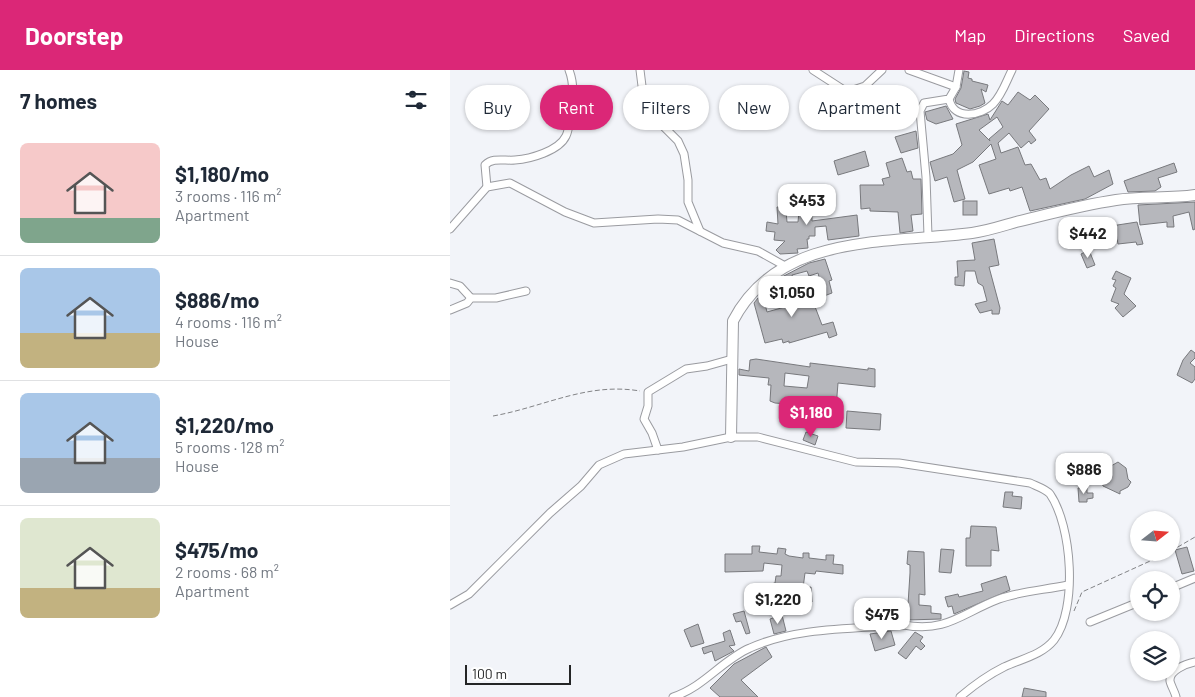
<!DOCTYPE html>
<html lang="en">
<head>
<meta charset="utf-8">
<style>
	:root { --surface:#fff; --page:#f2f2f3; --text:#1f2937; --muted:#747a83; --line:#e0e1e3; --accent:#db2777 }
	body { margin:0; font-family:Barlow,sans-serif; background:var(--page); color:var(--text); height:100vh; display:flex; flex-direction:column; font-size:19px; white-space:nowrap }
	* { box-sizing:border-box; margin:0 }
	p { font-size:16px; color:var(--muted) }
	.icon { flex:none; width:28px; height:28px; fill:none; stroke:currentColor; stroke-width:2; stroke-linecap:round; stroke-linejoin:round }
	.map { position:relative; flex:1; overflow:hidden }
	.panel { display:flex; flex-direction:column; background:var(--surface); width:450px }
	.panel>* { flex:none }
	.top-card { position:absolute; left:15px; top:15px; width:475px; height:45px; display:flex; gap:10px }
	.needle { width:32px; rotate:73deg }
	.fabs { position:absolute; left:680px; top:441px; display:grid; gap:10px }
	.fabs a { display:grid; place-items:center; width:50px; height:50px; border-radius:50%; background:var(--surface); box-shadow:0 1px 4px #0004; font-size:25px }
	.scale { position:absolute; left:15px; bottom:12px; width:106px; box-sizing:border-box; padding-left:5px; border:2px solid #242526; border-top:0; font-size:14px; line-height:18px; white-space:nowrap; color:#242526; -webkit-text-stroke:4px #fff; paint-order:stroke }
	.price { position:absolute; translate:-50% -42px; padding:0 11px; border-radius:10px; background:#fff; color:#222; font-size:16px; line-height:32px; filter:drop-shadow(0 1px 2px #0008) }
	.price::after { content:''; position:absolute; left:50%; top:30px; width:15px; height:11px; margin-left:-8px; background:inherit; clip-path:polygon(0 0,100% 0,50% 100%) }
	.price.active { background:var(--accent); color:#fff }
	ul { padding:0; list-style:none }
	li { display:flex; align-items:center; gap:15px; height:125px; padding:0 20px }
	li+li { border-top:1px solid var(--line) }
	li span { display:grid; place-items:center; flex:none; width:140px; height:100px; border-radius:8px; color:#555 }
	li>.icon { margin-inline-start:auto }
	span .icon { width:60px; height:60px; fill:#fffc; stroke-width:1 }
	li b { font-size:21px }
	h2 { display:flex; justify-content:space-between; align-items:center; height:60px; padding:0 20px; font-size:21px }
	.tag { padding:0 18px; border-radius:22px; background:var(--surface); box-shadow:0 1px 4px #0004; font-size:18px; line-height:45px }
	.tag.active { background:var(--accent); color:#fff }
	header { display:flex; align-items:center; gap:30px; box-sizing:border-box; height:70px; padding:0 25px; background:var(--accent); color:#fff }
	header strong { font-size:24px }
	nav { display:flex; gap:28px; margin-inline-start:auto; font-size:18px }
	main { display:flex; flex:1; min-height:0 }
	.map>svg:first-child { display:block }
</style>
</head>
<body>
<header>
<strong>Doorstep</strong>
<nav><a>Map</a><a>Directions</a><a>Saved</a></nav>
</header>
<main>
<section class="panel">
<h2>7 homes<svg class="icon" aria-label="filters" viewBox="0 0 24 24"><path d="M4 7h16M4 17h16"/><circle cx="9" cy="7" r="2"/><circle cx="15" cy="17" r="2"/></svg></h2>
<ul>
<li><span style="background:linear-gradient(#f6c9c9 75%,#7fa58c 0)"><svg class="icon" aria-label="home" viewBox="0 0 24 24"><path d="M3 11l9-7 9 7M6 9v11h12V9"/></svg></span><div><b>$1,180/mo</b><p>3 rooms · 116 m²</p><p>Apartment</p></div></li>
<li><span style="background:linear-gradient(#a9c7e8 65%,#c2b280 0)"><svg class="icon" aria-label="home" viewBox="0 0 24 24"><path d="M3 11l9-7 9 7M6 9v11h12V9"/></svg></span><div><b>$886/mo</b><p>4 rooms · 116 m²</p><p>House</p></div></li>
<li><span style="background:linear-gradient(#a9c7e8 65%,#9aa5b1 0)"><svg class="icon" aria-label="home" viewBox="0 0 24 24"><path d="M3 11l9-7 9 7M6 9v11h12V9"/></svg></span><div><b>$1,220/mo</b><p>5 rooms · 128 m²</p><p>House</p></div></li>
<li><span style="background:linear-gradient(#dfe7d0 70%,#c2b280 0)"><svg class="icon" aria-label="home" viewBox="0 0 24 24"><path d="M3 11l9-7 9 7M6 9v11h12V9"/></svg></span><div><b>$475/mo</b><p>2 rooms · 68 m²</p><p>Apartment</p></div></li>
</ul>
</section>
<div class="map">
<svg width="745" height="627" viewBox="0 0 745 627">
	<rect width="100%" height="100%" fill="#f2f4f9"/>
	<!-- building -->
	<g fill="#b6b7bc" stroke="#78797d" fill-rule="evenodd">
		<polygon points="514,1 519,2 518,8 522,9 522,11 538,15 536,22 531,19 535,33 530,36 520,39 506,33 505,29 511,18"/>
		<path d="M 568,22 L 580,30 L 585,25 L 599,39 L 579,61 L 586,70 L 581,74 L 579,71 L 571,78 L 559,63 L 548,73 L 551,83 L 568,77 L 575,95 L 581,94 L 590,110 L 596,108 L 600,119 L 621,105 L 639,96 L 644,107 L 659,100 L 663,114 L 635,129 L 580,141 L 572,117 L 560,121 L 559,118 L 539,124 L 529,95 L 546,89 L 541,74 L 523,92 L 507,100 L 515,129 L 504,132 L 497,107 L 485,111 L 480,92 L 503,84 L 512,75 L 506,54 L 538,44 L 540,50 L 552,31 L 558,35 ZM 547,47 L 553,57 L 539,69 L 540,71 L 529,60 Z"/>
		<polygon points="496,36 503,49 486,54 477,50 475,42"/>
		<polygon points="466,61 468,78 451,83 445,67"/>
		<polygon points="415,81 419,96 388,105 384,91"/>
		<polygon points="452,88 457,102 461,101 463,109 471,109 472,144 461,145 463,161 450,163 448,142 420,141 420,138 411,139 410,115 434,115 432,109 440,107 436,93"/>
		<polygon points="724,93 727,102 708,108 711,117 705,121 678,122 674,111"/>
		<path d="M 343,128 L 362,128 L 362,151 L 407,145 L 409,166 L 378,170 L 376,156 L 365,157 L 365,166 L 359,166 L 359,169 L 357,169 L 358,178 L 347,179 L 348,183 L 330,184 L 326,180 L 335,171 L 324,170 L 325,162 L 316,161 L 317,152 L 328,154 L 327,137 L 330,137 L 330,134 L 343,133 ZM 336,141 L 349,141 L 348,152 L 337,152 Z"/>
		<rect x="513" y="131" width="14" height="14"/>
		<polygon points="745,132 745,159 743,160 739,142 723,146 724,157 717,157 717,152 690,155 688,135"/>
		<polygon points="687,152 693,174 687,175 686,172 668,174 666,163 663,163 661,156"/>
		<polygon points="544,169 549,195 539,197 550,238 549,244 542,244 542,240 530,243 525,234 537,231 533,216 528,213 525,201 515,201 514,216 505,215 505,207 508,207 507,191 525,190 522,173"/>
		<polygon points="639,180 645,195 637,198 631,184"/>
		<polygon points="375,189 382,210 379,211 382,223 374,226 368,203 359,206 357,201 342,205 343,208 337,211 335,207 330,208 359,193"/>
		<polygon points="666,201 681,208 674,224 686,236 673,247 665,238 669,234 661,231 666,218 663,216 666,210 662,209"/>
		<polygon points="341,212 359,221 372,255 383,252 387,265 379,268 377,262 339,273 339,271 333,273 332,269 315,273 304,233 308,228 313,226 317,242 342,235 335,214"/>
		<polygon points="741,280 745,283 745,288 740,293 745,297 745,309 742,313 727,305 733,290"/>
		<path d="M 306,289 L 360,297 L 360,293 L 418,300 L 418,298 L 425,299 L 425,317 L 388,313 L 386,338 L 325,333 L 320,331 L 321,315 L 318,315 L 319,308 L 289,305 L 289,299 L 299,301 L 300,290 ZM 335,303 L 359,306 L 357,318 L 334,316 Z"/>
		<polygon points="397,341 431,344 430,360 396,358"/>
		<polygon points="356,362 368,366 365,375 353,370"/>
		<polygon points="668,392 676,398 678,409 681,412 678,417 670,421 670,424 653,416 651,409 653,394 661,396"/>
		<polygon points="628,418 637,418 637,423 643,423 643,428 637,429 637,432 629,432"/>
		<polygon points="555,422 563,422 562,426 572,427 571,439 553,437"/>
		<polygon points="521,456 546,457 549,481 541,480 541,496 516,496 516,468 520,468"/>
		<polygon points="302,476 310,476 309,482 327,484 328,478 336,479 335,484 339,486 353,488 353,483 359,483 359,488 376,490 376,485 384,485 383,494 393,495 393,504 366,501 365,504 355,503 353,518 361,517 362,532 349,532 349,529 315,540 307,517 325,513 326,506 331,506 332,495 314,493 313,501 275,502 275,484 302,484"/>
		<polygon points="737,477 744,501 732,504 725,480"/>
		<polygon points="491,479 504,480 501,503 489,502"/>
		<polygon points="458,481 474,482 475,525 469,524 469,535 481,536 481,543 491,544 491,549 457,550 460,503 460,495 457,494"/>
		<polygon points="556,506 560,520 504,544 502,536 498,537 495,527 508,524 509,527 533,521 531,514"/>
		<polygon points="294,541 300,563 296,564 291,551 286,552 283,544"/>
		<polygon points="332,545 336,561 324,564 320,549"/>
		<polygon points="248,554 254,573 241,577 234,560"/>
		<polygon points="280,560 285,575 279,576 284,581 265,591 262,581 254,584 252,578 275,571 273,563"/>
		<polygon points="441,561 445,575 425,581 420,564"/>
		<polygon points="465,562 473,567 470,571 475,576 471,580 466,576 456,589 448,583"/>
		<polygon points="316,577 322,587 291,610 308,627 270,627 260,618 284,594"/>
		<polygon points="574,618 596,622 596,627 572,627"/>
	</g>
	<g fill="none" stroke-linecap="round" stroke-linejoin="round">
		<!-- street casing -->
		<g stroke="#9a9ba0" stroke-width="9">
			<g id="street">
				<polyline points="190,0 193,24 203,46 228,71 234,84 238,110 238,132 250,161"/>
				<polyline points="363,0 397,22 415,16 432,0"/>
				<polyline points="459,0 506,17"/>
				<path d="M 499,29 C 504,51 531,46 543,34 C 552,25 556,12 562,0"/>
				<path d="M 37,117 L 35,95 C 43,87 54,91 65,90 C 80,89 109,81 116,66 C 119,60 119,53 120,46 C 123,31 125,15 119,0"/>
				<polyline points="0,159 37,117 60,113 115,142 144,153 208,149 228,150 273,173 308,181 335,196"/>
				<polyline points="478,166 476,107 470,41 474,33 499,29 506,17 509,0"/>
				<polyline points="0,213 10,216 21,228"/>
				<polyline points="0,240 17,233 21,228 46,228 76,221"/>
				<polyline points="208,380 202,363 194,349 198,336 198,322 236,299 257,296 282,289"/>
				<polyline points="721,518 745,508"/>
				<path d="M 0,535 L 19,524 L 100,443 L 131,416 L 149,395 L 174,384 L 233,377 L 281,367 L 308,367 L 406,392 L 449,393 L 580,413 C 586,416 596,419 600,424 C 622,456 628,539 604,570 C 592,585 571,589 554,597 C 538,605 524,615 510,627"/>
				<polyline points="640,552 689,532"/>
				<path d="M 223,627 C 254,617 272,590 300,578 C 346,557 403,559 454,555 C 496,563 512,543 549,529 C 571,521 595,520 618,515"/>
				<path d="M 726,627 C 725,622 721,616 720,611 C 719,600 736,594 745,592"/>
			</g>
		</g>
		<!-- secondary casing -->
		<g stroke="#9a9ba0" stroke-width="12">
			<path id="secondary" d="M 281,367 L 283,251 C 329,162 438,174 522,163 C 537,161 552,156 566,152 C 599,144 632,135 666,130 C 692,126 719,129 745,125"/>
		</g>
		<!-- path -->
		<g stroke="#828386" stroke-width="1" stroke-dasharray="5 2.5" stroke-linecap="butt">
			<path d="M 43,346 C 94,337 137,312 190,321"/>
			<polyline points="721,481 745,467"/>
			<polyline points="624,541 632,522 720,482"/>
		</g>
		<!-- street -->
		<use href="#street" stroke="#fff" stroke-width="7"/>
		<!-- secondary -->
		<use href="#secondary" stroke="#fff" stroke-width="10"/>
	</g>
</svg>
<div class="fabs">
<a><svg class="needle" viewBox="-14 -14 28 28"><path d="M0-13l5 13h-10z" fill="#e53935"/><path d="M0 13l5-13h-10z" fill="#747a83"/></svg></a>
<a><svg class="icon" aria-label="locate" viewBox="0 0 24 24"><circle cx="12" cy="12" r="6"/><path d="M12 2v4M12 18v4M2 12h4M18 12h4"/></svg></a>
<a><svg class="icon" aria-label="layers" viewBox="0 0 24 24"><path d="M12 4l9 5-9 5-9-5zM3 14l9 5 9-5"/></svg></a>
</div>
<div class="scale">100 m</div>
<b class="price" style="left:357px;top:156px">$453</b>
<b class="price" style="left:638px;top:189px">$442</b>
<b class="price" style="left:342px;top:248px">$1,050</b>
<b class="price active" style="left:361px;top:368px">$1,180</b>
<b class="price" style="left:634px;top:425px">$886</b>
<b class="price" style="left:328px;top:555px">$1,220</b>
<b class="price" style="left:432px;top:570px">$475</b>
<div class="top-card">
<a class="tag">Buy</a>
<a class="tag active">Rent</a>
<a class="tag">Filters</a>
<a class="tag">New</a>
<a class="tag">Apartment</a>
</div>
</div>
</main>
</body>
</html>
